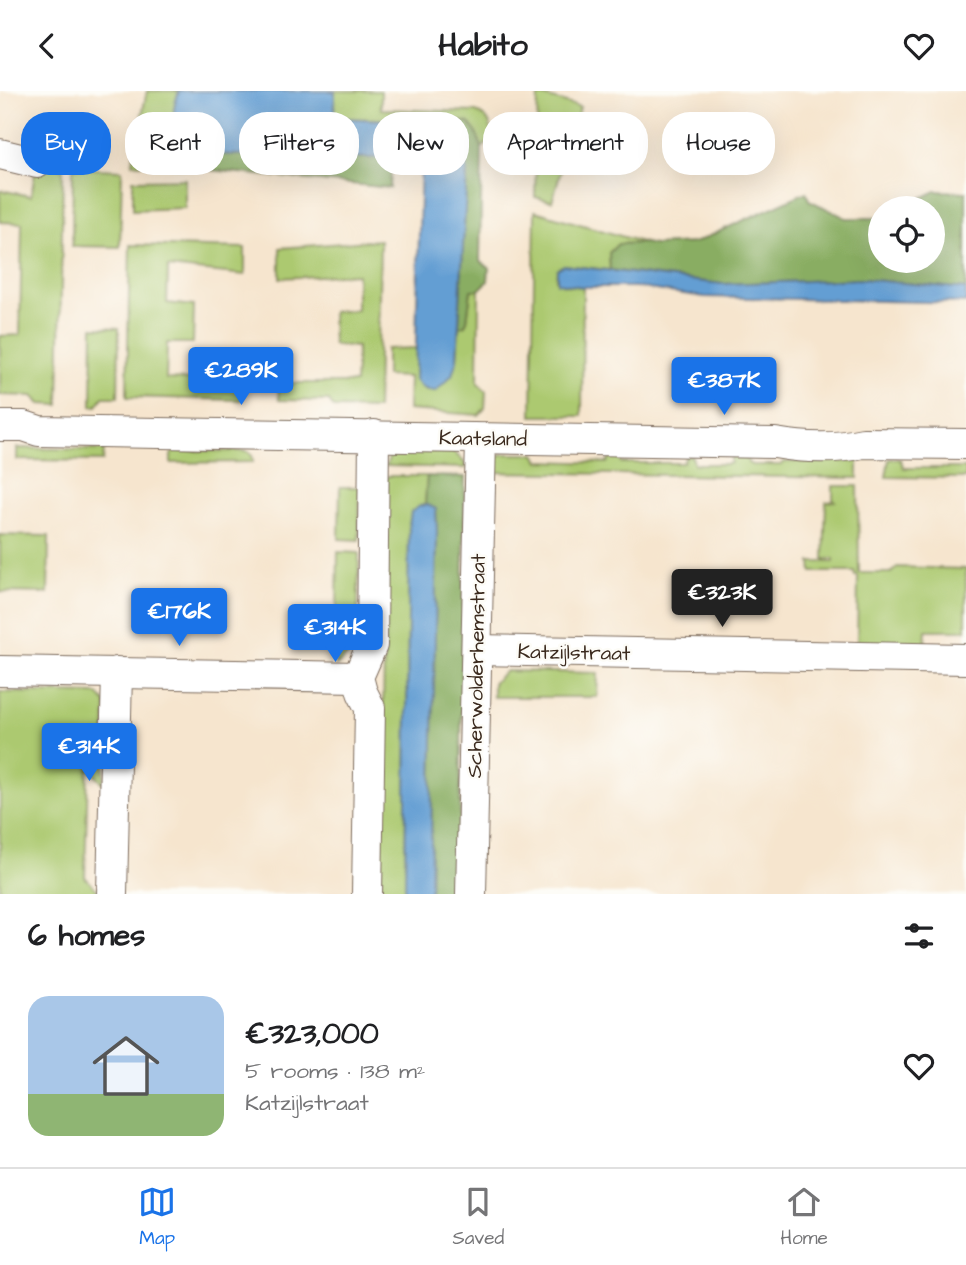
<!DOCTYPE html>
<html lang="en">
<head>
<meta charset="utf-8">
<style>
	:root { --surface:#fff; --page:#f6f6f6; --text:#202124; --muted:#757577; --line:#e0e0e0; --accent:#1a73e8 }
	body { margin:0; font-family:"Architects Daughter",sans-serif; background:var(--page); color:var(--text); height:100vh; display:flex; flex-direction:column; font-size:26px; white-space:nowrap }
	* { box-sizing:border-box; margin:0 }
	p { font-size:23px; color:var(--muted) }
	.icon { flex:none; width:38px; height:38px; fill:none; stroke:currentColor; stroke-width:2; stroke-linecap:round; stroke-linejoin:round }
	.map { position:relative; height:803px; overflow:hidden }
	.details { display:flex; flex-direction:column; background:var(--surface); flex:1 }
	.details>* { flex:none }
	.guide { position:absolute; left:21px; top:21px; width:924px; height:63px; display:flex; gap:14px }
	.buttons { position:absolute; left:868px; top:105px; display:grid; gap:14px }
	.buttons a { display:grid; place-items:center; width:77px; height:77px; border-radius:50%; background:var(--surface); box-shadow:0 7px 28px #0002; font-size:35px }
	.price { position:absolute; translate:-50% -60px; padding:0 16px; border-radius:7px; background:var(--accent); color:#fff; font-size:23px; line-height:46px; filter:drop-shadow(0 2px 4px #0008) }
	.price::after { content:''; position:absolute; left:50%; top:42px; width:21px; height:16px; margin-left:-10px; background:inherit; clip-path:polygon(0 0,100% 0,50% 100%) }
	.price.active { background:#222; color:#fff }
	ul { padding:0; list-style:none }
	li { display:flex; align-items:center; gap:21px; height:175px; padding:0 28px }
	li+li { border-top:2px solid var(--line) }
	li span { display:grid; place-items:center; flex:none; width:196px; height:140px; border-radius:21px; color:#555 }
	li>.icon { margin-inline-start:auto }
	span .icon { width:84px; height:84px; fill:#fffc; stroke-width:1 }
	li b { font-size:30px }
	h2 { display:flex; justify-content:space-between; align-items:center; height:84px; padding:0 28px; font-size:30px }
	.tag { padding:0 24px; border-radius:28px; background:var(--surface); box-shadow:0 7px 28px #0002; font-size:24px; line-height:63px }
	.tag.active { background:var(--accent); color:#fff }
	header { display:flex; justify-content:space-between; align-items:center; height:91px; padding:0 28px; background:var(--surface); font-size:32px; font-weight:800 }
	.tabs { display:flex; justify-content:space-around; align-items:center; height:98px; border-top:2px solid var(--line); background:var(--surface); font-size:19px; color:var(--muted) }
	.tabs a { display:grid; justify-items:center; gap:4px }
	.tabs .active { color:var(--accent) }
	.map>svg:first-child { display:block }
</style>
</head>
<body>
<header><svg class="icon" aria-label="back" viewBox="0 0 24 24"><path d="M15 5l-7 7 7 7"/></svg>Habito<svg class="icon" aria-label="heart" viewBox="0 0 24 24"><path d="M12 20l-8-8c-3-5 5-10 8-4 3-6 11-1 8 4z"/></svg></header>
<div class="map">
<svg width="966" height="803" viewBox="0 0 966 803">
	<rect width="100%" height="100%" fill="#fdfcf7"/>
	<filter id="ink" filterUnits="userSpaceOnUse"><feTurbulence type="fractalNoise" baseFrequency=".0143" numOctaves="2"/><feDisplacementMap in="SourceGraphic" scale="14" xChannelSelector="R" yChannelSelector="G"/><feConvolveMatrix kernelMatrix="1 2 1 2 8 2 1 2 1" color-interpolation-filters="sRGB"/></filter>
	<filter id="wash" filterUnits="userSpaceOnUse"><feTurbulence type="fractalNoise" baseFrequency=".00686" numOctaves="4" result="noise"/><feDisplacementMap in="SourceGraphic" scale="28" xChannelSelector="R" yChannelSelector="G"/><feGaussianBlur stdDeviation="1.57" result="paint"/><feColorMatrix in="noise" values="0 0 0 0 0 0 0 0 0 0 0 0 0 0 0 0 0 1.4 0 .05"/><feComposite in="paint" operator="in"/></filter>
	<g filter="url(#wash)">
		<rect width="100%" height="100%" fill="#f6e5ce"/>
		<!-- green -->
		<g fill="#acc970" stroke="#747a47" stroke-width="2">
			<polygon points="147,0 179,0 174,19 191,54 197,58 189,72 179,76 132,72"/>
			<path d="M 335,0 L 381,0 L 381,18 L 476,21 C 490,26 492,35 491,49 L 482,57 C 476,42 476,34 459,30 L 338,27 L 334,23 Z"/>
			<polygon points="538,4 580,16 552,110 535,106"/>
			<polygon points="41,74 63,78 59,314 40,313 33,305 0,304 0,245 20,244 22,132 0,131 0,99 31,105 35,83"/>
			<polygon points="73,77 122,79 120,156 72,155"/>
			<polygon points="185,88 185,117 133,119 133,89"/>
			<polygon points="535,120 645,152 618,153 609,162 610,179 564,174 557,178 556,189 564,194 583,196 582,325 532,325"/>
			<polygon points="380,149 377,318 334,317 329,310 279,309 278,292 355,292 357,256 333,254 332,221 357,219 357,183 280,187 280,157"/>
			<polygon points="130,154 245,157 245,184 168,176 167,212 194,215 193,252 167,252 166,288 242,291 242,309 127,306"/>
			<path d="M 471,199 L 479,199 L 478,292 L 486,300 L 485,317 L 479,324 L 408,319 L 409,286 L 386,285 L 386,258 L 416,257 C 416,275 410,291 428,300 L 457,269 L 459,236 L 465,234 L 467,230 Z"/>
			<polygon points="93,236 119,237 118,306 103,306 97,315 92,315"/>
			<polygon points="17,357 104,359 103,370 17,369"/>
			<polygon points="400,359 453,360 464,371 466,377 386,375 390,365"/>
			<polygon points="174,360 247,360 252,364 253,371 171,372 171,364"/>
			<polygon points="503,363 535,363 539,370 607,372 612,364 618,364 622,372 683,372 686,365 692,365 694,373 728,373 731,372 731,366 747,366 748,372 752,374 781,374 783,371 856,370 858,371 858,387 489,381 495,366"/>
			<polygon points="889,368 900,368 904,377 966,377 966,387 886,386"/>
			<polygon points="387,385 427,385 425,414 420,415 409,434 405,803 380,803"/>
			<polygon points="833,395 858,395 859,482 891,482 897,476 966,478 966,539 926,539 925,558 857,557 858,485 855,485 854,481 812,481 811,471 834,471 834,468 824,468 826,411 835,410 833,408"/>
			<polygon points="340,396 360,396 359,449 339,448"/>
			<polygon points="0,444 49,445 48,502 0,501"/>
			<polygon points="338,461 359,462 357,556 336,575"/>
			<polygon points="506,580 598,582 597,606 493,606 493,592"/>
			<polygon points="0,601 98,603 106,612 104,693 88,677 85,786 101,803 0,803"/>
		</g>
		<!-- forest -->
		<g fill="#89ad62" stroke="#626c40" stroke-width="2">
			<polygon points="458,30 469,32 476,41 482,57 480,169 489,177 488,190 479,199 471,199 467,230 465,234 459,236 467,79 463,41 455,32"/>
			<polygon points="197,58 204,63 392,67 390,97 179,76 189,72"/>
			<polygon points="936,100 966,101 966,198 863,188 722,193 610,179 609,162 618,153 645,152 654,154 694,152 806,101 809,109 846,127 880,127 880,170 933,170 933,117 900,117"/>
			<polygon points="427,385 465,386 459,803 430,803 437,440 436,418 425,414"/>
		</g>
		<!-- water -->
		<g fill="#639ed3" stroke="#4f6478" stroke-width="2">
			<path d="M 179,0 L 335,0 L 334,23 L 338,27 L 455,32 L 463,40 L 467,79 L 457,269 L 452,284 L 436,300 C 426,300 420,297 415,288 L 421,68 L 203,63 C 191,54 176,38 174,22 C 173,15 177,7 179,0 Z"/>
			<polygon points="564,174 722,193 863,188 966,198 966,212 705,206 634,196 583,196 557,192 557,178"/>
			<polygon points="428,414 436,418 437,440 430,803 405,803 409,434 411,421 420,415"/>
		</g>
	</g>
	<g filter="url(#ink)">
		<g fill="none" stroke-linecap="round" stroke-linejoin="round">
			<!-- minor casing -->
			<g stroke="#7c6b5c" stroke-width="32">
				<g id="minor">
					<polyline points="0,63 37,72"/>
					<path d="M 0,335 L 24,335 L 39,340 L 775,352 C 803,357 836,358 863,352 L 966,353"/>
					<polyline points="477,559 966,568"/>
					<polyline points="0,580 358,586"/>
					<polyline points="112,803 117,581"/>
					<polyline points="367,803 370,617 362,601 358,586 372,554 374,344"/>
					<polyline points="471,803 481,348"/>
				</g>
			</g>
			<!-- minor -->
			<use href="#minor" stroke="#fff" stroke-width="30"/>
		</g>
	</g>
	<g text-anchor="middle" stroke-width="5" stroke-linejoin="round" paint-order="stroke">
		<!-- street labels -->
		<g font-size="21" fill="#3b2a1e" stroke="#fdfcf7">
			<text transform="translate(483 347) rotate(1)" y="7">Kaatsland</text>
			<text transform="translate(574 561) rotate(1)" y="7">Katzijlstraat</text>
			<text transform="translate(476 575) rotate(-89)" y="7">Scherwolderhemstraat</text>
		</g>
	</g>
</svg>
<div class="buttons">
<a><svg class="icon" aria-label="locate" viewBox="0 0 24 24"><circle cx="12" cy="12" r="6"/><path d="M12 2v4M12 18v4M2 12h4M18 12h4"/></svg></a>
</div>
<b class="price" style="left:241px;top:316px">€289K</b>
<b class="price" style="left:724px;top:326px">€387K</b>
<b class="price active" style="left:722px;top:538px">€323K</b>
<b class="price" style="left:179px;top:557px">€176K</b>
<b class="price" style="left:335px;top:573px">€314K</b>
<b class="price" style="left:89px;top:692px">€314K</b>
<div class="guide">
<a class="tag active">Buy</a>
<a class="tag">Rent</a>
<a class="tag">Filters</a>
<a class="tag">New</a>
<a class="tag">Apartment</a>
<a class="tag">House</a>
</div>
</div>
<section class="details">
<h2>6 homes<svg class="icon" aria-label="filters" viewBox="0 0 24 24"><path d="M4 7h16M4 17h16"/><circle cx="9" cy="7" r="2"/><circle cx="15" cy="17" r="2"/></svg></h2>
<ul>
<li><span style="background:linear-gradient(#a9c7e8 70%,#8fb573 0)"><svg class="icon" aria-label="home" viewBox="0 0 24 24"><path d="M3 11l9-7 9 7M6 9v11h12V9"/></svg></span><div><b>€323,000</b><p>5 rooms · 138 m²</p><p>Katzijlstraat</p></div><svg class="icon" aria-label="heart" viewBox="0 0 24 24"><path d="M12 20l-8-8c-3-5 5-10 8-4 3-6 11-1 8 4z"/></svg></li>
</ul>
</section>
<nav class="tabs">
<a class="active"><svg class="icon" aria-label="map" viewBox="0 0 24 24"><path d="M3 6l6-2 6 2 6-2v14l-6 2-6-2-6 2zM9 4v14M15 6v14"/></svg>Map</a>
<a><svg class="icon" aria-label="saved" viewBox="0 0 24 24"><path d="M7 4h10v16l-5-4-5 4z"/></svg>Saved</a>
<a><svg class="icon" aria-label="home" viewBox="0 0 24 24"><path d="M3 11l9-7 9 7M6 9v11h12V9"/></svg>Home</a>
</nav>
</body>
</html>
